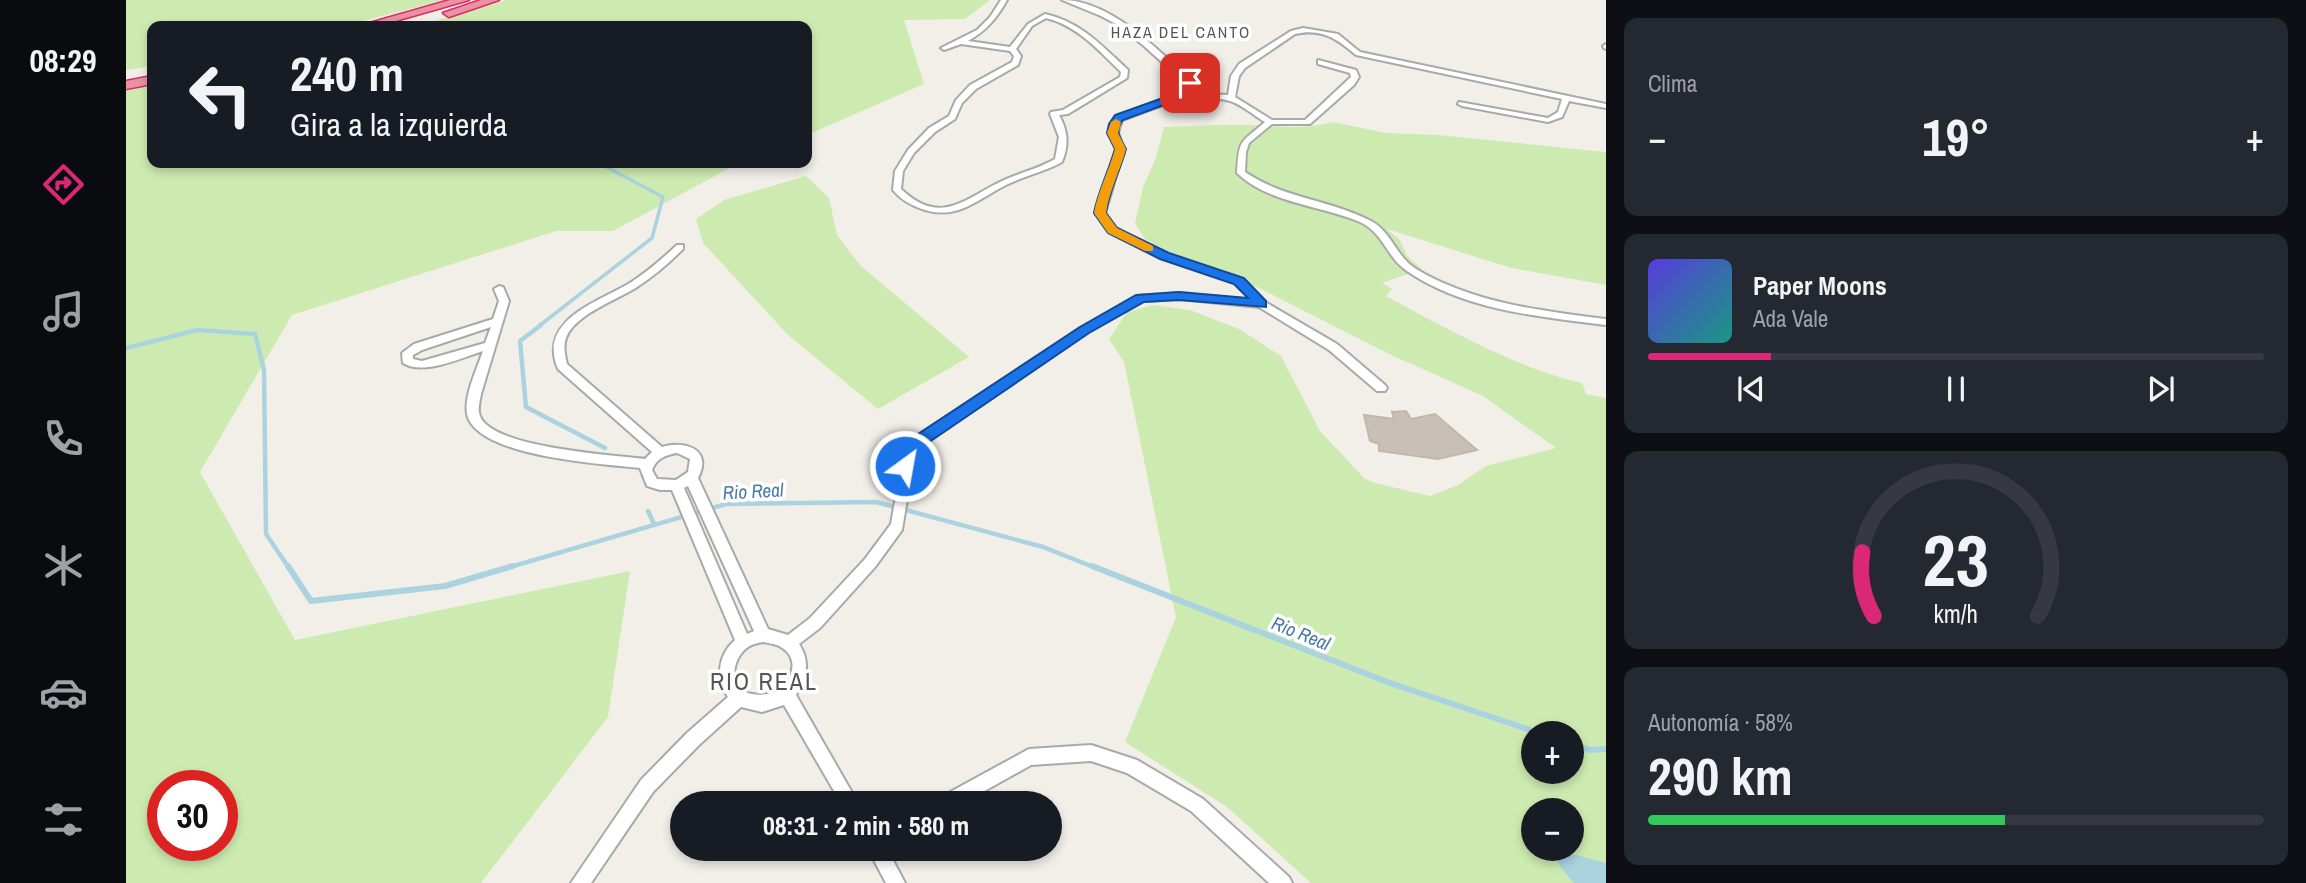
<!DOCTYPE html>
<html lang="es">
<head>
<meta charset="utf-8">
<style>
  :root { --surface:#171b24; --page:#242831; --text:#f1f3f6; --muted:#9ea1a6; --line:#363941; --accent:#db2777 }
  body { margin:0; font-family:"Archivo Narrow",sans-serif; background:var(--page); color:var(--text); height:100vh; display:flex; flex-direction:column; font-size:26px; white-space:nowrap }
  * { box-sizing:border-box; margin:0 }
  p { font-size:23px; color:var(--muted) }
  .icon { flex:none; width:38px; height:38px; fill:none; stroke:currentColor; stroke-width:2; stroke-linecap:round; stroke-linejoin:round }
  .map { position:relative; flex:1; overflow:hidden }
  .drawer { display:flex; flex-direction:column; gap:18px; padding:18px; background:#0d0f14; width:700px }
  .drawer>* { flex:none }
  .hud { position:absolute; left:21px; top:21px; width:665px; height:147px; border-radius:14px; box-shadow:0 4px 10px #0003; background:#171b24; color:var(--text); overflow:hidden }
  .controls { position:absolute; left:1395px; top:721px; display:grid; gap:14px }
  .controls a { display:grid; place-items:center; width:63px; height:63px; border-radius:50%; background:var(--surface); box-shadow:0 4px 10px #0003; font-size:35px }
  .speed { position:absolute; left:21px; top:770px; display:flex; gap:14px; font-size:35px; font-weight:700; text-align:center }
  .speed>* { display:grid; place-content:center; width:91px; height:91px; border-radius:50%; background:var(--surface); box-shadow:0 4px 10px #0003; line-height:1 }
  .speed .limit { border:10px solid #d22; background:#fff; color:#111 }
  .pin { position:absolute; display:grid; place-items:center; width:60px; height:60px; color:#fff; margin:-30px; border-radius:14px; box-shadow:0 4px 10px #0006 }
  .me { position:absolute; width:77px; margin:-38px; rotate:32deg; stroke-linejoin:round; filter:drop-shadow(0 0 5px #0008) }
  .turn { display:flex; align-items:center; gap:24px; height:147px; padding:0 28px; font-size:32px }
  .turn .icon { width:91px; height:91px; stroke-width:2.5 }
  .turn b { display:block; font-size:49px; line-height:60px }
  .big { font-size:52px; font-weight:700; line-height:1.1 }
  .drawer .card { flex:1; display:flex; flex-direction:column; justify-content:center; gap:10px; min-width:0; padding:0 24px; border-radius:14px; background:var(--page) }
  .drawer .dial { align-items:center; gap:0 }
  .dial svg { height:182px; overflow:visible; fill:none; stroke:var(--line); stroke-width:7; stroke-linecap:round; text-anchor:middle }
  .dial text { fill:var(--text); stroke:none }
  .song { display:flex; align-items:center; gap:21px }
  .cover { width:84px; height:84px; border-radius:10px; background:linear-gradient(135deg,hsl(250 70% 55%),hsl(170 70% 35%)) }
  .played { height:7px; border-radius:4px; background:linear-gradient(90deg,var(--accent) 20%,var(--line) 20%) }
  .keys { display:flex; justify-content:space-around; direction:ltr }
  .heat { display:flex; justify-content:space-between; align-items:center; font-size:38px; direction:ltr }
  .charge { height:10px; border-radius:5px; background:linear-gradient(90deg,#34c759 58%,var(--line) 0) }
  .trip { position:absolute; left:544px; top:791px; width:392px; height:70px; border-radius:35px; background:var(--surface); box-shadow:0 4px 10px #0003; font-weight:700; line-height:70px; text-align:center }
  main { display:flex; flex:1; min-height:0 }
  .tabs { display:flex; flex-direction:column; width:126px; justify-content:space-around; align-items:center; background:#090b0e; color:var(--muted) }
  .tabs .icon { width:49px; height:49px }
  .tabs .active { color:var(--accent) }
  .tabs b { font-size:32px; color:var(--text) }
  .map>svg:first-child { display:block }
  .grass { fill:#cdebb0; fill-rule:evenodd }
  .water { fill:#aad3df }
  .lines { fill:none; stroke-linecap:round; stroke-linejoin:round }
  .stream-far2 { stroke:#aad3df; stroke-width:3.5 }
  .stream-far1 { stroke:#aad3df; stroke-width:4.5 }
  .stream { stroke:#aad3df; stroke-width:6 }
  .building { fill:#c7bfb8; stroke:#c4b6ab; stroke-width:2 }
  .minor-casing { stroke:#a9a9a9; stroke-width:4 }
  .motorway-casing { stroke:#dc2a67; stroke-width:3 }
  .minor { fill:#fff; fill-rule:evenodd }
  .motorway { fill:#e892a2; fill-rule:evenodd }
  .route { fill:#1a73e8; stroke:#114b97; stroke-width:2 }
  .slow { fill:#f59e0b }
  .labels { text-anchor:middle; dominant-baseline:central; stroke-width:7; stroke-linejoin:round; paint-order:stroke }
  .far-neighbourhood-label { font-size:16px; letter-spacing:2px; fill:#555; stroke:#fff }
  .water-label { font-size:19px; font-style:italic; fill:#4a7aab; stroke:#fff }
  .near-quarter-label { font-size:24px; letter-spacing:2px; fill:#555; stroke:#fff }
</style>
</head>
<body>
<main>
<nav class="tabs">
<b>08:29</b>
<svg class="icon active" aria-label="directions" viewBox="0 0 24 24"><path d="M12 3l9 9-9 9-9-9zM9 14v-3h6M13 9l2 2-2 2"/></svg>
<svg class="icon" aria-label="music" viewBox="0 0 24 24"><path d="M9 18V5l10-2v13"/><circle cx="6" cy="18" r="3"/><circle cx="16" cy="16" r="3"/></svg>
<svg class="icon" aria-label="phone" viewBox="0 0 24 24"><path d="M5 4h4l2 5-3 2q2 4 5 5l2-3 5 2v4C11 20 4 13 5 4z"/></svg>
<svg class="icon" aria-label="climate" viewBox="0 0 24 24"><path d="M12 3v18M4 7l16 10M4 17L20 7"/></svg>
<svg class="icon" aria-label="car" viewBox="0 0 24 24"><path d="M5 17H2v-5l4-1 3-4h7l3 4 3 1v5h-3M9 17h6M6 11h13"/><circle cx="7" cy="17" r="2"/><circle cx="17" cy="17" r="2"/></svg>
<svg class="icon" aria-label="filters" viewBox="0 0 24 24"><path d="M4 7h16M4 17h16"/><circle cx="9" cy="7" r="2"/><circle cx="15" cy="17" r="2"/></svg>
</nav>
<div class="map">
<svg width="1480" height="883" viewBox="0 0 1480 883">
  <rect width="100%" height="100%" fill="#f2efe9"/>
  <!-- grass -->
  <path class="grass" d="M0,0H318L217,26H26V66L0,70Z
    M381,0H864L839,19L778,20L798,84L681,135V26H291Z
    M26,85V163H613L487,231H430L166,315L74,472L169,640L504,571L482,717L355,883H0V91ZM37,786H96V845H37Z
    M1207,122L1260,133L1313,135L1480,152V285L1385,268L1261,229L1274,240L1281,256L1296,269L1256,283L1266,289L1260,296C1317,327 1393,369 1456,383L1460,394L1480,398V883H1185L1101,807L999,742L1050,617L998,362L983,339L1001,312L1027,305L1064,310L1113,329L1155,356L1194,431L1238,478L1249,483L1304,496L1332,485L1360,466L1430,448L1357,396L1261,353L1131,287L1097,276L1031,246L1019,239L1009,223L1017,187L1030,158L1038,127C1067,126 1096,124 1126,125C1154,126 1180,130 1207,122ZM1407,733H1446V772H1407ZM1407,810H1446V849H1407Z
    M680,176L703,198L711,235L735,266L843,357L752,409L662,335L577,243L570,219L598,200Z"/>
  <!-- water -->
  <path class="water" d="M1431,850L1480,863V883H1448C1440,873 1428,864 1431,850Z"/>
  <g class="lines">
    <!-- stream-far2 -->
    <path class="stream-far2" d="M413,326L526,238L537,197L473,163"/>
    <!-- stream-far1 -->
    <path class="stream-far1" d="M415,325L394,341L400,407L479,448
      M0,348L71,330L129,334L138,370L140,534L163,568
      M522,511L528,524
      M381,568L600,504L750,502L917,547L970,568"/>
    <!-- stream -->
    <path class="stream" d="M162,566L185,601L319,586L387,566
      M966,566L1264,683L1413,733
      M1446,744L1464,750L1480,749"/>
  </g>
  <!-- building -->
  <path class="building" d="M1280,411L1285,419L1309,414L1351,450L1312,459L1253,451V444L1244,441L1238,415L1268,419L1266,412Z"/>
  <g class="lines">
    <defs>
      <path id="minor" d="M875,0H881C871,18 860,31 842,41L884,47L902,24L919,14C955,22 976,46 1002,70L1001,78L942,114L933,115C942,131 943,145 936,162C918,172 898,176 880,185C852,199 832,220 799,210C786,206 775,200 767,190L769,171L782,150L803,128L823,116L830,100L844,85L886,62L888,56L884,51L835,44L818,50L815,48L851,30L864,17ZM920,18C952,26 972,50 995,72L994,77L937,110L925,112L924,114L933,137L929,159C912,169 892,173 874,182C837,200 814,226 775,189L777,171L788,153L809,132L829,119L836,103L850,89L892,65L895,56L890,49L906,26Z
        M936,0C985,0 1033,51 1067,82C1074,96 1088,94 1102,95L1105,76L1113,64L1165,31L1177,28L1212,34L1234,52L1480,104V108L1443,101L1436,117L1422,122L1336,106L1332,104L1333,102L1422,118L1432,112L1436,99L1230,55C1211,39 1196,28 1169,34L1119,68L1113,76L1109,97L1146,120H1179L1225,77L1224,73L1192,64V60L1230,70L1233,77L1228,85L1184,124H1146L1123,143L1120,152L1119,172C1159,199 1202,199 1243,220C1265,230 1270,257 1290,269C1347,303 1415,311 1480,319V325C1413,317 1338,310 1281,271C1261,258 1257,232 1234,222C1194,205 1144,204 1111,173C1113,138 1114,144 1139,122C1127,115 1113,102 1100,100C1088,97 1070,101 1061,96L996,120L992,133L998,149L979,213L990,228L1041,254L1117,279L1139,302L1211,344L1259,385L1261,388L1259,391H1251L1203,350L1133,307L1053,299L1017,301L962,332L789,450L776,530L749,567L694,628L673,644C685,662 680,678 670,695L732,803H715L658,705L636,712L615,707L573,745L527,792L465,883H445L515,780L561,733L602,697C589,679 592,655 609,640L546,490H534L521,486L514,468C478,464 350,457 341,414C338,395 351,369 357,351C335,358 297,376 277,363L276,353L288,344L367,319L373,301L368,289L373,286L377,287L383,301L355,394C354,401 351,409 354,416C366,448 487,455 519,459L526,452L432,369C411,320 472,302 504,283C521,272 536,259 551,245H557V249C543,263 528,276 511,287C491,300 449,314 440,338C437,347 439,355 441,364L536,447C560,440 587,450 572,478L642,629L662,635L684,618L739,559L765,524L779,445L954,328L1011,296L1053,293L1125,300L1109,283L1035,258L984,232L969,213L990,149L984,129L990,116L1063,90L1061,85L1018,46L990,24L975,16ZM365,327L359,343L296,361L287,359V355L296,350ZM551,453L564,459L562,472L550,480L531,479L526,470C530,459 539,455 551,453ZM562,486L628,631L621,634L558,488ZM637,642C642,643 649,644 653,646C683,661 658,701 626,694C620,693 616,691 612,686C604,674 610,655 622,647C626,644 632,643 637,642Z
        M1480,44V49L1478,48L1477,46Z
        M965,745L1011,760L1077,799L1163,877L1166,883H1143L1065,811L1001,773L965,761L905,765L837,803H812L815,797L903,749Z
        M742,849H761L779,883H760Z"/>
      <path id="motorway" d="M324,0H343L252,26H233Z
        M355,0H373L323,17L317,13Z
        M26,76V84L0,89V81Z"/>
    </defs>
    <!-- minor casing -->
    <use href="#minor" class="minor-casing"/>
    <!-- motorway casing -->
    <use href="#motorway" class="motorway-casing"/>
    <!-- minor -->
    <use href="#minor" class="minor"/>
    <!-- motorway -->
    <use href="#motorway" class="motorway"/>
  </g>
  <!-- route -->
  <path class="route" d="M1060,81H1067L1070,93L997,120C988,130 994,138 1000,149C994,171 983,191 980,213L991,228L1043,253L1118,278L1140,301V307L1053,300L1018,302L963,333L790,451L785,471H773L771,466L777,444L954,327L1010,295L1053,292L1122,298L1108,284L1034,259L982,233L968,213C972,191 983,171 989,149L981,133L983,124L989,115L1062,89Z"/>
  <!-- slow -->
  <path class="slow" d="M990,119L995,122L992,133L1000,149C994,171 983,191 980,213L991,228L1027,246V251H1019L982,233L968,213C972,191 983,171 989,149L981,133L985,122Z"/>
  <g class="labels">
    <!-- far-neighbourhood labels -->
    <g class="far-neighbourhood-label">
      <text x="1055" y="32">HAZA DEL CANTO</text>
    </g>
    <!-- water labels -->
    <g class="water-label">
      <text transform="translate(627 491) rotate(-3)">Rio Real</text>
      <text transform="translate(1175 633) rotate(22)">Rio Real</text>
    </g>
    <!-- near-quarter labels -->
    <g class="near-quarter-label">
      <text x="638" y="681">RIO REAL</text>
    </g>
  </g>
</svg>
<div class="controls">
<a>+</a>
<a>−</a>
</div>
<div class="speed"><div class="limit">30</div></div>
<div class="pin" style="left:1064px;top:83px;background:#d93025"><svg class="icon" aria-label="arrive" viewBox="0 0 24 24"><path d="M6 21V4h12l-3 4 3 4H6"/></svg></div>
<svg class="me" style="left:779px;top:466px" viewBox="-20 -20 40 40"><circle r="17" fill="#1a73e8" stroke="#fff" stroke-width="3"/><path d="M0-11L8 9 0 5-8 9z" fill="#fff"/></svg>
<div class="trip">08:31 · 2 min · 580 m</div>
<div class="hud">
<div class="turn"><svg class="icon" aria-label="left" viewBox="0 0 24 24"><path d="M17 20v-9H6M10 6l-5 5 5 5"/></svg><div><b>240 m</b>Gira a la izquierda</div></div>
</div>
</div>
<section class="drawer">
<div class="card"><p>Clima</p>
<div class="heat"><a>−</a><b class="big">19°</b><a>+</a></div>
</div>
<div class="card">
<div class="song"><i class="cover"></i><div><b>Paper Moons</b><p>Ada Vale</p></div></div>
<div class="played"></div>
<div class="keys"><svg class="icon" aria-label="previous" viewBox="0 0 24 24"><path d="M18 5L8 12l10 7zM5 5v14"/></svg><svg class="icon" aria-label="pause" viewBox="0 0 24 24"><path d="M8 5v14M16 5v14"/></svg><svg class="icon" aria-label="next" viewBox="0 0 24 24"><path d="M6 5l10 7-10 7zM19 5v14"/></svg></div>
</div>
<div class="card dial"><svg viewBox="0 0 100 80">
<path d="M14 69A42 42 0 1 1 86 69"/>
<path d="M14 69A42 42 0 0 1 9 41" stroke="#db2777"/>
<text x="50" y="56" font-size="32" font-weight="700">23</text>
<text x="50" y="72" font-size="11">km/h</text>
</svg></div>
<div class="card"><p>Autonomía · 58%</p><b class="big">290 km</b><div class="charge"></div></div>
</section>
</main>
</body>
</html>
